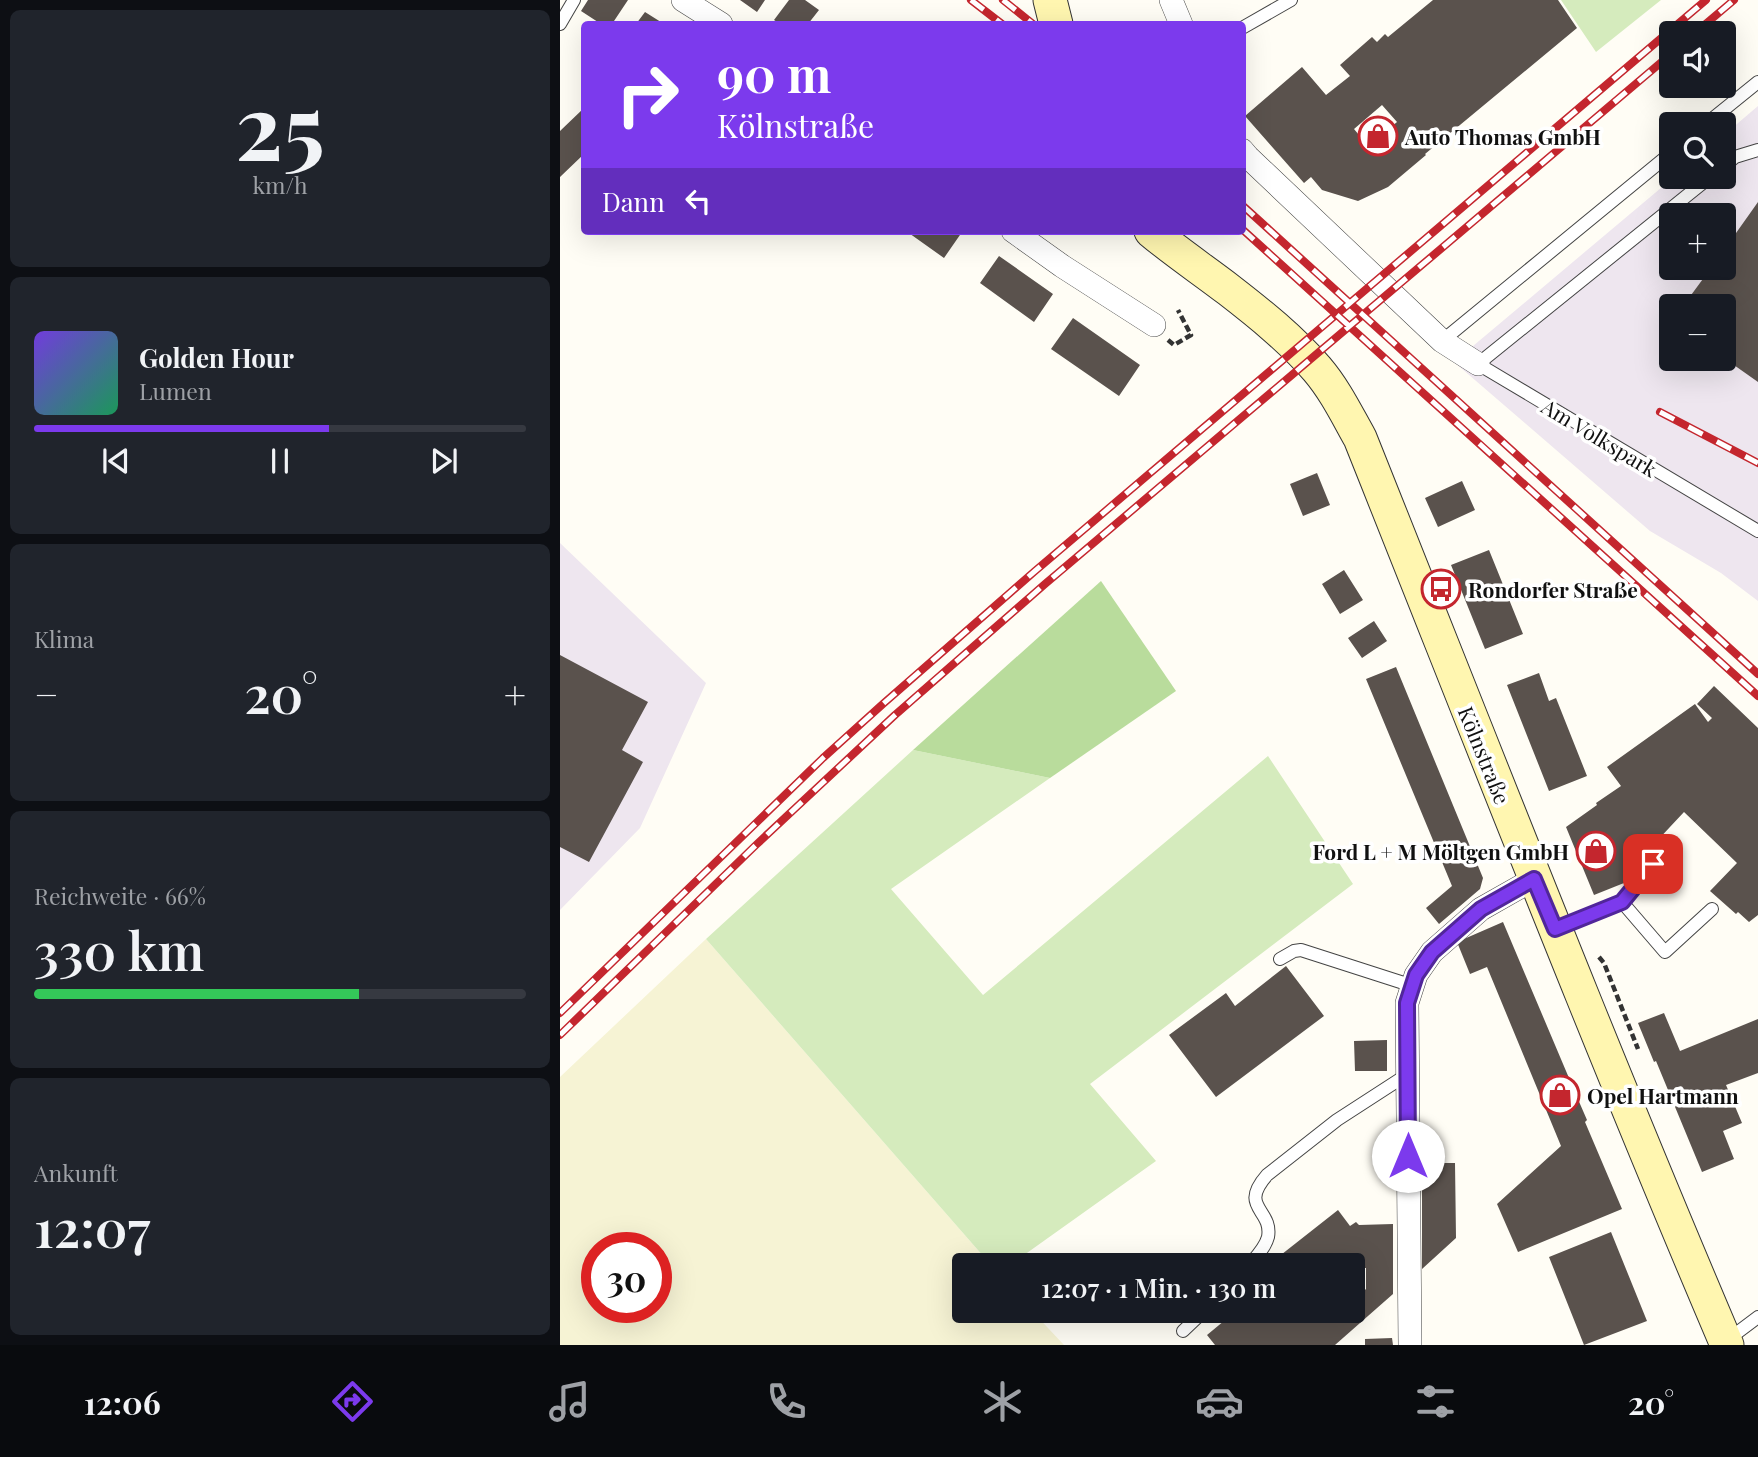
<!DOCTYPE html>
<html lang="de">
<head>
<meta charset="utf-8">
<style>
  :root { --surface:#171b24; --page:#20242c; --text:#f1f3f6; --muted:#9ea1a6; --line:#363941; --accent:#7c3aed }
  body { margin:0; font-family:"Playfair Display",serif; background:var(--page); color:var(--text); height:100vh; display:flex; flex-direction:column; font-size:26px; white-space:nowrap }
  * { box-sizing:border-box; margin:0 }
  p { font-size:23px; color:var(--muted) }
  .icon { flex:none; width:38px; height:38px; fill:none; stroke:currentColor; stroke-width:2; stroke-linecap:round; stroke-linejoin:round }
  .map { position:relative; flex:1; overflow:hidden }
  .drawer { display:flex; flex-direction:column; gap:10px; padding:10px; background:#0d0f14; width:560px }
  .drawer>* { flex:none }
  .top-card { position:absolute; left:21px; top:21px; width:665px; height:214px; border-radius:7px; box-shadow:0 7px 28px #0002; background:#7c3aed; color:#fff; overflow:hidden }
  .controls { position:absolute; left:1099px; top:21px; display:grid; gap:14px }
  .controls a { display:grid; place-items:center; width:77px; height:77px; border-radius:7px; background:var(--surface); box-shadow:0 7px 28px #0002; font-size:35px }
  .speed { position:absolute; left:21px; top:1232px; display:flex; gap:14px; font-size:35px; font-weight:700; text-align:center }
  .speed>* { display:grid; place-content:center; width:91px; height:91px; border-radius:50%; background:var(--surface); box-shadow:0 7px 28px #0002; line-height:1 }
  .speed .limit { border:10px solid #d22; background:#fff; color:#111 }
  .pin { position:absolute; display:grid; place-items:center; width:60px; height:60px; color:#fff; margin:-30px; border-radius:14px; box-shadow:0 4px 10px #0006 }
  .me { position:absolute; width:77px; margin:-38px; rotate:0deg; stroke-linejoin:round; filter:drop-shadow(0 0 5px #0008) }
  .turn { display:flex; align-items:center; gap:24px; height:147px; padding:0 21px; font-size:32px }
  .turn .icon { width:91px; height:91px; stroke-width:2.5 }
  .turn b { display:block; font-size:49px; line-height:60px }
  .then { display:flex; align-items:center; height:66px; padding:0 21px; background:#0003; gap:14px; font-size:26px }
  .big { font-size:52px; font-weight:600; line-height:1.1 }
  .drawer .widget { flex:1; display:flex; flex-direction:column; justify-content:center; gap:10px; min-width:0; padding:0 24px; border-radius:10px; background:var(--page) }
  .drawer .dial { align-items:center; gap:0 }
  .dial b { font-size:91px; line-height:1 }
  .song { display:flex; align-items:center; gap:21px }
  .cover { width:84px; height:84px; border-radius:10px; background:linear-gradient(135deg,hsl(260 70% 55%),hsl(150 70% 35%)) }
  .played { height:7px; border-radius:4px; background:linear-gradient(90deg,var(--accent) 60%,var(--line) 60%) }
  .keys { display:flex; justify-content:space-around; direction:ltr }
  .heat { display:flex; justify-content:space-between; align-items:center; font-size:38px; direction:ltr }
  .charge { height:10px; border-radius:5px; background:linear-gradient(90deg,#34c759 66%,var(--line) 0) }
  .trip { position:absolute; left:392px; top:1253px; width:413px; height:70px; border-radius:7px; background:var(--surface); box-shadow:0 7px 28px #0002; font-weight:600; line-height:70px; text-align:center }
  .tab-bar { display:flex; height:112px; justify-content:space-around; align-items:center; background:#090b0e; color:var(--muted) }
  .tab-bar .icon { width:49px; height:49px }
  .tab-bar .active { color:var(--accent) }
  .tab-bar b { font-size:32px; color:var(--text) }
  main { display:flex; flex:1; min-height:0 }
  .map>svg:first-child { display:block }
  .industrial { fill:#eee6ef; fill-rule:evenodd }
  .farmland { fill:#f6f3d4; fill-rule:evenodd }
  .green { fill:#d5ebbd }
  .forest { fill:#b9dc9c }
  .building { fill:#5a524d; fill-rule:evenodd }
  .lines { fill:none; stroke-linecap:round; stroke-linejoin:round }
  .service-casing { stroke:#444; stroke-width:14 }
  .minor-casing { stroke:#444; stroke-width:24 }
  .secondary-casing { stroke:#333; stroke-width:35 }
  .path { stroke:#333; stroke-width:4.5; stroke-dasharray:7 3.5; stroke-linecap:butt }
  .service { stroke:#fff; stroke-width:12 }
  .minor { stroke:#fff; stroke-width:23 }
  .secondary { stroke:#fff6b0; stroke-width:33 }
  .rail-casing { stroke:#c4262e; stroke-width:8 }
  .rail { stroke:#fff; stroke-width:5; stroke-dasharray:16; stroke-linecap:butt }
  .route-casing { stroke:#51269a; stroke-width:18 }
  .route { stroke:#7c3aed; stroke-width:12 }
  .labels { text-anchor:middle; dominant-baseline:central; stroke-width:7; stroke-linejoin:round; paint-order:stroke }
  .poi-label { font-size:21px; font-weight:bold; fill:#111; stroke:#fff; text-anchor:start }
  .street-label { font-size:21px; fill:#111; stroke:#fff }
</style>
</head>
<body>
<main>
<section class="drawer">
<div class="widget dial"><b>25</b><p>km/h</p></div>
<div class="widget">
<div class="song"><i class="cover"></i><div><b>Golden Hour</b><p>Lumen</p></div></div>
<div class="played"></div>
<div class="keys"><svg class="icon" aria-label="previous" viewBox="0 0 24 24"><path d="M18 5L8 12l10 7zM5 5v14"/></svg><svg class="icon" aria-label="pause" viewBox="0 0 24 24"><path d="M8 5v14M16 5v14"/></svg><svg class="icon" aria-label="next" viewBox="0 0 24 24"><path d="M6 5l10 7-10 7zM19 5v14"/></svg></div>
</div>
<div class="widget"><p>Klima</p>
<div class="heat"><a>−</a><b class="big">20°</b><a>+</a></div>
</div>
<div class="widget"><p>Reichweite · 66%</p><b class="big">330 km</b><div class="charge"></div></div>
<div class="widget"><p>Ankunft</p><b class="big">12:07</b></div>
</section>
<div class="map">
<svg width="1198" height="1345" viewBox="0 0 1198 1345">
  <rect width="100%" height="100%" fill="#fffdf5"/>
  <!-- industrial -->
  <path class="industrial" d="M1198,106V601L1161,573L1090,531L894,362L1114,177H1164V135ZM1111,215H1164V268H1111ZM1111,306H1164V359H1111Z
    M0,543L146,683L80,828L0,910Z"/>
  <!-- farmland -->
  <path class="farmland" d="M146,939L431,1265H404V1311H472L504,1345H0V1077ZM37,1248H96V1307H37Z"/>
  <!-- green -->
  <path class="green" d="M1001,0H1101L1036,52Z
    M353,750L490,778L331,889L423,995L708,756L793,884L530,1084L596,1161L450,1265H431L146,939Z"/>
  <!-- forest -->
  <path class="forest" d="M541,581L616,691L490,778L353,750Z"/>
  <!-- building -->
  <path class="building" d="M28,0H68L52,24H41L21,11Z
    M180,0H205L197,12Z
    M229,0H245L259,10L248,24H220L214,20Z
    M873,0H998L1017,28L865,154L866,155L828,187L798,201L762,190L751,177L744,183L685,116L742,67L766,95L790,76L780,65L812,37L817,42L825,34L828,37ZM822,105L837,122L808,146L794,129Z
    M85,12L104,24H76Z
    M24,108V154L0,177V131Z
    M1198,202V382L1164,358V306H1123L1151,268H1164V250Z
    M346,231H399L402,232L384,258Z
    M439,256L493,294L474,322L420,283Z
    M513,318L580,365L559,396L491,349Z
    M757,473L770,505L743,516L730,484Z
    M902,481L915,510L878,527L865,498Z
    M929,550L963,634L925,649L891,565Z
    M784,570L803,600L780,614L762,584Z
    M814,621L827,641L802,658L788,638Z
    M0,655L88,702L62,750L83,762L29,862L0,847Z
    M836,667L923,878L920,889L879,924L866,908L892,886L806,679Z
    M979,673L989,701L996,698L1027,776L989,791L947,685Z
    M1154,686L1198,728V915L1189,922L1178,912L1176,914L1150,891L1177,863L1124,812L1066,874L1069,881L1034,895L1006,827L1037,805L1036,803L1061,786L1047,767L1135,704L1148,722L1152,718L1137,704Z
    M943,922L1017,1097L1027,1120L1025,1122L1062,1209L958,1252L937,1204L1001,1146L927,967L910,974L897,942Z
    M726,966L764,1016L656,1097L609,1035L666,993L675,1006Z
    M1104,1013L1120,1051L1198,1019V1073L1166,1085L1182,1123L1163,1131L1174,1159L1142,1172L1096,1061L1094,1062L1078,1023Z
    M827,1040V1071H795L794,1041Z
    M862,1163H895L896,1238L862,1269Z
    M778,1210L790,1226L796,1222L799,1225L833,1224V1294L775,1345H655L647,1335L676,1311H732L737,1317L744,1311H793V1301L806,1289V1268H802V1262H799L798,1257L788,1265H708Z
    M1051,1232L1087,1321L1024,1345L989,1257Z
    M832,1338L833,1345H805V1339Z"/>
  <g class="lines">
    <defs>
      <path id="service" d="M0,24L14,0
        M682,28L731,0
        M1146,124L1198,82
        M1164,166L1175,157L1198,150
        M1150,177L918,364L1198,531
        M882,341L1111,153
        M1062,902L1105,952L1152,909
        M997,928L1062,902L1109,846
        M720,959L734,951L741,950L853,986
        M689,1265C696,1257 705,1248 708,1237C713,1209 678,1208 707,1175L777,1120L848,1074
        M623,1331L644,1311
        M1166,1341L1198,1317"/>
      <path id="minor" d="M123,0L161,24
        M611,0L621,24
        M682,150L688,157L882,341L918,364
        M453,231L502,266L594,325
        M850,1345L847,1003L856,975L872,952L921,909L974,879"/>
      <path id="secondary" d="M490,0L496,24
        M591,231C616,252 643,270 669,290C700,314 731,339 757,369C775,390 787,415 800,438C921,741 1039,1045 1167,1345"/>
    </defs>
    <!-- service casing -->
    <use href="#service" class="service-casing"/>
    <!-- minor casing -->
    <use href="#minor" class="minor-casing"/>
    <!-- secondary casing -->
    <use href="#secondary" class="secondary-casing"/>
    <!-- path -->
    <path class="path" d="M608,340L614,345L631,335L618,310
      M1039,957L1044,963L1078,1049"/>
    <!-- service -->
    <use href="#service" class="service"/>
    <!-- minor -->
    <use href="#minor" class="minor"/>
    <!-- secondary -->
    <use href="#secondary" class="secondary"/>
    <defs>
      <path id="rail" d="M411,0L442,24
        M443,0L473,24
        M1135,33L1174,0
        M682,205L1198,674
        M682,229L1198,696
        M1100,412L1198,463
        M0,1013L263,758L324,703L475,571L1146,0
        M0,1035L197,844L335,715L485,584L1111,54"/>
    </defs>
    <!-- rail casing -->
    <use href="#rail" class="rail-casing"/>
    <!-- rail -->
    <use href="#rail" class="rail"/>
  </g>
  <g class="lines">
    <defs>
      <path id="route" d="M848,1156L847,1003L856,975L872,952L921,909L974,879L995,929L1062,902L1093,864"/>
    </defs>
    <!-- route casing -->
    <use href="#route" class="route-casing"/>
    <!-- route -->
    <use href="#route" class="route"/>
  </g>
  <!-- icons -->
  <defs>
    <symbol id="shop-ring" viewBox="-11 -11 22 22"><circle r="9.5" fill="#fff" stroke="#c4262e" stroke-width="1.5"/><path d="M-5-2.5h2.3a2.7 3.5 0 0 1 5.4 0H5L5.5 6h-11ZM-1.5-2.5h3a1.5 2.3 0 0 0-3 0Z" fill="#c4262e"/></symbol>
    <symbol id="bus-ring" viewBox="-11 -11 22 22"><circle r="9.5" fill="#fff" stroke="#c4262e" stroke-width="1.5"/><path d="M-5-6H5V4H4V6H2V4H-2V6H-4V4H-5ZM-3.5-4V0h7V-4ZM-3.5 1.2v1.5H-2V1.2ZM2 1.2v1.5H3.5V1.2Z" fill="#c4262e"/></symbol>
  </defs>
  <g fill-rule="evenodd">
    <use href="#shop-ring" x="796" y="114" width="44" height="44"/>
    <use href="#bus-ring" x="859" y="567" width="44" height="44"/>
    <use href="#shop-ring" x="1014" y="829" width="44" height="44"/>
    <use href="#shop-ring" x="978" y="1073" width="44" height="44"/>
  </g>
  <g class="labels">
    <!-- poi labels -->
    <g class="poi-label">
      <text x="845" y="136">Auto Thomas GmbH</text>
      <text x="908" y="589">Rondorfer Straße</text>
      <text x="1009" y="851" text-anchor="end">Ford L + M Möltgen GmbH</text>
      <text x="1027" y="1095">Opel Hartmann</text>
    </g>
    <!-- street labels -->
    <g class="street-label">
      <text transform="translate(1040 437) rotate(31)">Am Volkspark</text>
      <text transform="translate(925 755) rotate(68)">Kölnstraße</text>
    </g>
  </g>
</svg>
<div class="controls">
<a><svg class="icon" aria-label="sound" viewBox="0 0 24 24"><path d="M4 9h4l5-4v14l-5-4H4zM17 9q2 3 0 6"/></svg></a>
<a><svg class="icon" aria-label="search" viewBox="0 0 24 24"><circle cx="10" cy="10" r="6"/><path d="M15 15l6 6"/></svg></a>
<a>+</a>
<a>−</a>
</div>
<div class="speed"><div class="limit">30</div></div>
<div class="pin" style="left:1093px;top:864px;background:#d93025"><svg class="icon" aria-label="arrive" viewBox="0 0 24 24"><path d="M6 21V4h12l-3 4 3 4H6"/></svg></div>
<svg class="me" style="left:848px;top:1156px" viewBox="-20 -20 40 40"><circle r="19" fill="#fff"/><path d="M0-13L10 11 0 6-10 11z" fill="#7c3aed"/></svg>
<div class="trip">12:07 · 1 Min. · 130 m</div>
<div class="top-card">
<div class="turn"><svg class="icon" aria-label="right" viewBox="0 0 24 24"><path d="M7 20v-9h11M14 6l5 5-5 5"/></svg><div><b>90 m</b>Kölnstraße</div></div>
<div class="then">Dann<svg class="icon" aria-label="left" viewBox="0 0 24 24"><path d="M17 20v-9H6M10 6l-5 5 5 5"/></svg></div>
</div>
</div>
</main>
<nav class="tab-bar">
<b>12:06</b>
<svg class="icon active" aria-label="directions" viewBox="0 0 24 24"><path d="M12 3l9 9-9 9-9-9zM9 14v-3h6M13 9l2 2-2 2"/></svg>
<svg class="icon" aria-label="music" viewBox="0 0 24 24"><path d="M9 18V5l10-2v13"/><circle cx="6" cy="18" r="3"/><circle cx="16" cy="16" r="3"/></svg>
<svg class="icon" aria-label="phone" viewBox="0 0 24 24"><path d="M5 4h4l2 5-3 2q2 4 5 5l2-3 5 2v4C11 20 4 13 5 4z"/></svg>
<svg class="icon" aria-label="climate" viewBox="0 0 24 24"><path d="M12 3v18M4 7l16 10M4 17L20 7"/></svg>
<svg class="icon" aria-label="car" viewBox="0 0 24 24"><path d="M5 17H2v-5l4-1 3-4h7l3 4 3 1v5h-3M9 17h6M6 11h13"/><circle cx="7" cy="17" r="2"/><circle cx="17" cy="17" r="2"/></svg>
<svg class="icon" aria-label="filters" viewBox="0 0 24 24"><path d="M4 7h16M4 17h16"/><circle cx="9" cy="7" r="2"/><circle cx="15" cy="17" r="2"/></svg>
<b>20°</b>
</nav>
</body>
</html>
